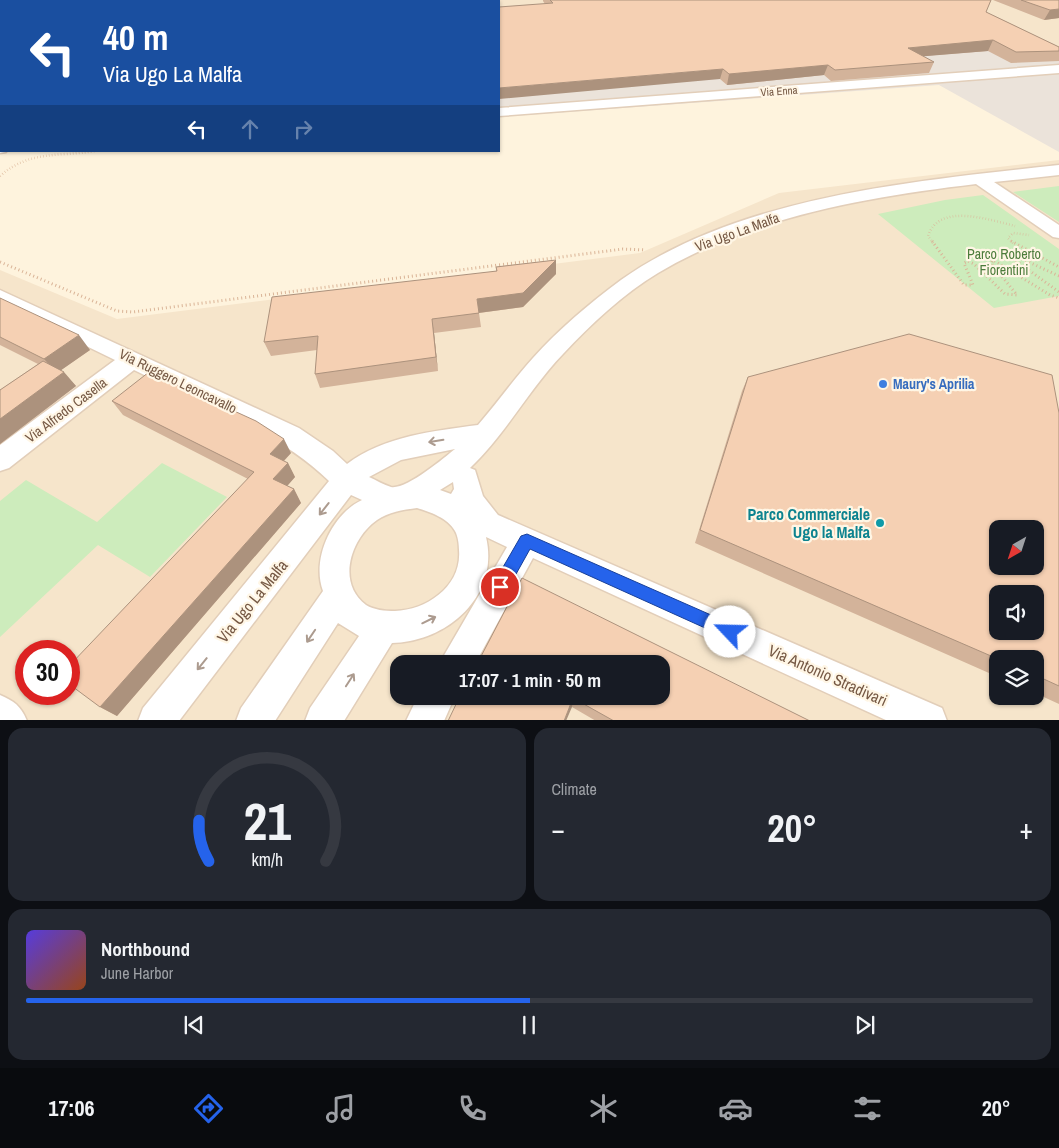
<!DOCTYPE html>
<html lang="en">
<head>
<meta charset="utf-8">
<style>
  :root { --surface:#171b24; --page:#242831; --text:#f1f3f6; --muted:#9ea1a6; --line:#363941; --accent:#2563eb }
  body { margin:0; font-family:"Archivo Narrow",sans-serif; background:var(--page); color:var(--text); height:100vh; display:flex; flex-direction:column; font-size:19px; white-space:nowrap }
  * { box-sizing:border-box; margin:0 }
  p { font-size:16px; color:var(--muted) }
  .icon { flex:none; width:28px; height:28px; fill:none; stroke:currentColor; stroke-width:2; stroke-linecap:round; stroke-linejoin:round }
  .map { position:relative; height:720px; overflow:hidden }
  .drawer { display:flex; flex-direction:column; gap:8px; padding:8px; background:#0d0f14; flex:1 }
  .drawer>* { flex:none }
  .hud { position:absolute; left:0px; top:0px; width:500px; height:152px; box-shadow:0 1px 4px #0004; background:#1a4fa0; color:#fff; overflow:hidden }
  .needle { width:32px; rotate:219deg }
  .tools { position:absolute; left:989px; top:520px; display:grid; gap:10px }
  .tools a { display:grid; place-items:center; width:55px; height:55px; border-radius:10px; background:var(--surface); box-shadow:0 1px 4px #0004; font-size:25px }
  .speed { position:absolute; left:15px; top:640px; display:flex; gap:10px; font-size:25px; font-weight:700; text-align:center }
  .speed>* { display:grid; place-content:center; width:65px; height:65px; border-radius:50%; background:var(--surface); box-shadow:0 1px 4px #0004; line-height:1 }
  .speed .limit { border:8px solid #d22; background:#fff; color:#111 }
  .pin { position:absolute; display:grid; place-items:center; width:42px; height:42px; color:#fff; margin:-21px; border:2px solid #fff; border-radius:50%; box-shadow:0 1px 5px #0007 }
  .me { position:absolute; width:55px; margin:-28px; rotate:294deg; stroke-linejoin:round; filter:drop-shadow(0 0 4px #0008) }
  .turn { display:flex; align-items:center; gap:18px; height:105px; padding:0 20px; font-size:22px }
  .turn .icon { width:65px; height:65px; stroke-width:2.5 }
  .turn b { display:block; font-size:35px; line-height:42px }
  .lanes { display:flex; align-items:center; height:48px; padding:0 20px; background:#0003; justify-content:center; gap:25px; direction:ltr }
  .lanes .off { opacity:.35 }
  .big { font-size:38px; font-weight:700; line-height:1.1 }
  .drawer .widget { flex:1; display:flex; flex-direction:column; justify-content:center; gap:8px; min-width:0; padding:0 18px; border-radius:15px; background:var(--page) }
  .drawer .dial { align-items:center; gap:0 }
  .dial svg { height:130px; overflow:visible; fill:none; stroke:var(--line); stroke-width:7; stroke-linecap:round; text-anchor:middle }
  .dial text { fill:var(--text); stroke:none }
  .song { display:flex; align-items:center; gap:15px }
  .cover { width:60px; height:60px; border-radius:8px; background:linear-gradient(135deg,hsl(250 70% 55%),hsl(20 70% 35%)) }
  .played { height:5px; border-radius:2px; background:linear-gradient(90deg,var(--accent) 50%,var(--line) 50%) }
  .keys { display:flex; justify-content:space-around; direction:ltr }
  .heat { display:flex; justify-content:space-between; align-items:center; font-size:28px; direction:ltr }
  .drawer .tiles { flex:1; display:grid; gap:8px; grid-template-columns:1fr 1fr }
  .widget:last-child { grid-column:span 2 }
  .trip { position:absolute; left:390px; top:655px; width:280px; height:50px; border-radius:15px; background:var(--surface); box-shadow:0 1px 4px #0004; font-weight:700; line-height:50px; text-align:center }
  .tabs { display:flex; height:80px; justify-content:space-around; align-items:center; background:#090b0e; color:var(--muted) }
  .tabs .icon { width:35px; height:35px }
  .tabs .on { color:var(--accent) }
  .tabs b { font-size:22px; color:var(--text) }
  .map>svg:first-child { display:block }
  .residential { fill:#f6e5cb; fill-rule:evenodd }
  .industrial { fill:#ebe3da }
  .green { fill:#cdecbc }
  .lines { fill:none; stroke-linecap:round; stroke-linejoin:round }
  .street-casing { stroke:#e2ceb9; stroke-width:3 }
  .path-far1 { stroke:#dab497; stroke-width:2.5; stroke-dasharray:0.5 2.5; stroke-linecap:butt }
  .path { stroke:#dab497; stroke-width:3; stroke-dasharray:1 3; stroke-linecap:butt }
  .street { fill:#fff; fill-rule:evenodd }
  .wall { fill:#d3b39a }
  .shaded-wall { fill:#ac927d }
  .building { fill:#f5d0b3; stroke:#ac927d; fill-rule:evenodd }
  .oneway { stroke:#ac9b8f }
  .route { fill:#2563eb; stroke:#184099 }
  .shop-dot { fill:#3f7fe0; stroke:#fff6e5; stroke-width:2 }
  .culture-dot { fill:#0f9aa8; stroke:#fff6e5; stroke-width:2 }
  .labels { text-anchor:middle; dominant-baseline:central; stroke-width:4.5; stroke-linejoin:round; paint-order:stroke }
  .far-street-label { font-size:11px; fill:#755844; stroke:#fff6e5 }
  .street-label { font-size:14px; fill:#755844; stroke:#fff6e5 }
  .park-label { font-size:14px; fill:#4c7c3b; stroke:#fff6e5 }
  .shop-label { font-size:14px; font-weight:bold; fill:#366cbe; stroke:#fff6e5; text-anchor:start }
  .near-culture-label { font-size:16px; font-weight:bold; fill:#0d838f; stroke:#fff6e5; text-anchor:end }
  .near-street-label { font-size:16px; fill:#755844; stroke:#fff6e5 }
</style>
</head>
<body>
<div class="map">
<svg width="1059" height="721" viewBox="0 0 1059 721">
  <rect width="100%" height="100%" fill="#fef3dd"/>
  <!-- residential -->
  <path class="residential" d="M18,0H681L499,12V1H14Z
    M931,0H1059V53Z
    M1059,160V720H0V270L117,319L640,253L779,193ZM998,529H1035V566H998ZM998,594H1035V631H998ZM26,651H69V694H26ZM998,659H1035V696H998ZM399,664H661V696H399Z"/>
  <!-- industrial -->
  <path class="industrial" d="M681,0L1059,53V152L939,85L499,117V12Z"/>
  <!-- green -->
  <path class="green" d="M1059,186V222L1013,192Z
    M983,195L1059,249V296L994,308L878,214L945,200Z
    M162,463L227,497L150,577L98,545L0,637V501L26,480L97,522Z"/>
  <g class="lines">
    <defs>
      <path id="street" d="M0,13H1V20H0Z
        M1059,65V73L499,116V108Z
        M0,84H1V92H0Z
        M0,145L1,151L6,152L0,153Z
        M1059,165V175L994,182L1059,225V238L1053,237L976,184C867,197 754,216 658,273C623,294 591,324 563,354C529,389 506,434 470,468L475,470L483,496L498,515L942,708L947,721H888L533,558L475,664H439L507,547L486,537C500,596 447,642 392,643L344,721H305L310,708L359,636L338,623L275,721H236L241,708L323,591C311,559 332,514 362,500L351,495L179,721H138L143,708L329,481C279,432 197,401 134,370L9,468L0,471V445L115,360L0,304V290L299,428L333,451L347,464C384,436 434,431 478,425C497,403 514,379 533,358C559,329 590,303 621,280C741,195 917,181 1059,165ZM455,449C444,458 406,490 391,487C384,485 376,480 369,477L401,460ZM453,482L454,489L451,494L440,490ZM417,508C430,512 448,518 455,531C458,536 459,545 459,550C462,586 427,610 395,611C385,611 374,610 366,605C336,583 351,538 377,520C389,512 402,510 417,508Z
        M0,695C14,701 21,706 27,721H0Z
        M418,696H455L444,721H406Z"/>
    </defs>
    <!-- street casing -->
    <use href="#street" class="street-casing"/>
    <!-- path-far1 -->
    <path class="path-far1" d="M0,176C30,150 58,157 95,151
      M933,243L928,236C939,202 990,220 1015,226
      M1013,243L1008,238L1013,233L1029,235"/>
    <!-- path -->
    <path class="path" d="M932,241L964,285H973L964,263L968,261L974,264L1005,294L1017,295L991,263L993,260L1050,295L1059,298
      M1011,241L1059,267
      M0,262L117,311L133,312L623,249L646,250
      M1059,276L1018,257L1012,258L1059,292"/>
    <!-- street -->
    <use href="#street" class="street"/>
  </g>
  <!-- wall -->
  <path class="wall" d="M543,0H991L986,12L1059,47V61L1011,63L988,51L923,56L934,62L929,73L831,81L824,75L727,85L720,79L545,4L543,1Z
    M993,0H1059V18L1044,20Z
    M556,260V274L523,307L479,313L481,327L434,333L438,371L320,388L315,374L317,350L271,356L264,342L496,271V267Z
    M0,298L90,350L61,370L76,386L0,444V390L38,364L0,345Z
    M748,377L1059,413V704L1035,693V659H998V677L695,543L742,391Z
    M112,401L291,453L284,461L288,463L295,477L287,486L294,489L301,503L117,716L100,707L248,479L123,415Z
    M460,696H661L810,721H596L572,707Z"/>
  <!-- shaded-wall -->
  <path class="shaded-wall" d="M1059,9V18L1044,20L1050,10Z
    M993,40L988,51L903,58L908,48Z
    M828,65L824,75L727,85L729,74Z
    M723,69L720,79L499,99V88Z
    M556,260V274L523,307L478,313L477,299Z
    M432,319L434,333L438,371L436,357Z
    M79,335L90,350L57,373L44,359Z
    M64,372L76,386L0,444V419Z
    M284,439L291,453L277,468L270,454Z
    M288,463L295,477L281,493L273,479Z
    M294,489L301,503L117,716L100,707Z
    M573,698L572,707L566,721H564Z"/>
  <!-- building -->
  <path class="building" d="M83,0H246L250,1H87Z
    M550,0H991L986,12L1059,47V51L1016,52L993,40L908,48L934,62L835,70L828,65L729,74L723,69L499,88V7L553,3Z
    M1021,0H1059V9L1050,10Z
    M1,39V73H0V40Z
    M556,260L523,293L477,299L479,313L432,319L436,357L315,374L318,336L264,342L272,297L497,271L496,267Z
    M0,298L79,335L44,359L0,337Z
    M909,334L1052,375L1059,413V686L1035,675V659H998L700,530L748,377ZM998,529H1035V566H998ZM998,594H1035V631H998Z
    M43,361L64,372L0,419V390Z
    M149,372L256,421L284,439L270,454L288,463L273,479L294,489L100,707L69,684V666L254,472L112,401Z
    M522,578L810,721H614L573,698L564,721H448L460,696H661V664H477Z"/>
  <!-- one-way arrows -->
  <defs><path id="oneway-shaft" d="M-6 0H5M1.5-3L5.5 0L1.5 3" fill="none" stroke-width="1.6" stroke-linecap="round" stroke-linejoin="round" transform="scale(1.25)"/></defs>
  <g class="oneway">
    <use href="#oneway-shaft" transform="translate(436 441) rotate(171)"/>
    <use href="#oneway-shaft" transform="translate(324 509) rotate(128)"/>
    <use href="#oneway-shaft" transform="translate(429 620) rotate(-26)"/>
    <use href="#oneway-shaft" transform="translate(311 636) rotate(124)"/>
    <use href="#oneway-shaft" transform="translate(202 664) rotate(129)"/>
    <use href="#oneway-shaft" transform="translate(350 680) rotate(-57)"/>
  </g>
  <!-- route -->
  <path class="route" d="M527,534L736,626L739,632L736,637L730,640L725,637L530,549L506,592L500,595L495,592L492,587L495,581L521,536Z"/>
  <!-- markers -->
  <circle class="shop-dot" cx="883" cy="384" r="5"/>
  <circle class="culture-dot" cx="880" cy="523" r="5"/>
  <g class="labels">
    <!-- far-street labels -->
    <g class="far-street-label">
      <text transform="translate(779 91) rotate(-4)">Via Enna</text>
    </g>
    <!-- street labels -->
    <g class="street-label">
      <text transform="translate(737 232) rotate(-20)">Via Ugo La Malfa</text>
      <text transform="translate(178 381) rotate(26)">Via Ruggero Leoncavallo</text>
      <text transform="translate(66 410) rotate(-37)">Via Alfredo Casella</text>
    </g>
    <!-- park labels -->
    <g class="park-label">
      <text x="1004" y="254">Parco Roberto<tspan x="1004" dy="16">Fiorentini</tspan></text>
    </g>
    <!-- shop labels -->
    <g class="shop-label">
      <text x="893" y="384">Maury's Aprilia</text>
    </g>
    <!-- near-culture labels -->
    <g class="near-culture-label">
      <text x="870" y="514">Parco Commerciale<tspan x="870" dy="18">Ugo la Malfa</tspan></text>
    </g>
    <!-- near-street labels -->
    <g class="near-street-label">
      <text transform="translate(252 601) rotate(-51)">Via Ugo La Malfa</text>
      <text transform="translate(828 675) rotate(24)">Via Antonio Stradivari</text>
    </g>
  </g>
</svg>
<div class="tools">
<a><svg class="needle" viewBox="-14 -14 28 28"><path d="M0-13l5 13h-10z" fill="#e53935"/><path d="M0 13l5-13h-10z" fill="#9ea1a6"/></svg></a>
<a><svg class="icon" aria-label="sound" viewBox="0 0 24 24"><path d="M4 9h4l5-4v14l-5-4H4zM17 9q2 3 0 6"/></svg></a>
<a><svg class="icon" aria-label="layers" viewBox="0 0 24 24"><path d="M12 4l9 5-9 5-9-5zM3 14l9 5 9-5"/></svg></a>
</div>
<div class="speed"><div class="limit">30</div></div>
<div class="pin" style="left:500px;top:587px;background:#d93025"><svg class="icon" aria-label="arrive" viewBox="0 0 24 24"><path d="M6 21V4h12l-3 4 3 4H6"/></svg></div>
<svg class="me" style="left:730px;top:632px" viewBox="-20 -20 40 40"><circle r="19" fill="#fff"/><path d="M0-13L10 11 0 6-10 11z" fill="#2563eb"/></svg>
<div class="trip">17:07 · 1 min · 50 m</div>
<div class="hud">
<div class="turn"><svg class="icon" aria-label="left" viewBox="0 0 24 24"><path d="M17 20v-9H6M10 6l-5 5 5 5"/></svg><div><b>40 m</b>Via Ugo La Malfa</div></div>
<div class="lanes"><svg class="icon" aria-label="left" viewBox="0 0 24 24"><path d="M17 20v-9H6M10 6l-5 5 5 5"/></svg><svg class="icon off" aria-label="ahead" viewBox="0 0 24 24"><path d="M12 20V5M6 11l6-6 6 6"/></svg><svg class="icon off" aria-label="right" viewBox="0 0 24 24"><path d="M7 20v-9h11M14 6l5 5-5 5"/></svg></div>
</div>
</div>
<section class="drawer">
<div class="tiles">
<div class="widget dial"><svg viewBox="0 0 100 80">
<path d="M14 69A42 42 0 1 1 86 69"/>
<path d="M14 69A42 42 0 0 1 8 44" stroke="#2563eb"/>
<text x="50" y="56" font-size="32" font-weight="700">21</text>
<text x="50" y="72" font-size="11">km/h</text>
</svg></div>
<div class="widget"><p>Climate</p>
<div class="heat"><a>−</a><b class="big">20°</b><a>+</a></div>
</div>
<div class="widget">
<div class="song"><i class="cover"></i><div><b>Northbound</b><p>June Harbor</p></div></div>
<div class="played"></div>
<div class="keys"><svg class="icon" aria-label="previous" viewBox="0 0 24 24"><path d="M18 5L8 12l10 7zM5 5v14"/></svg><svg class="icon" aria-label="pause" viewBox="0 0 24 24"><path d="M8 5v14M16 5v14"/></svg><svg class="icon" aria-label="next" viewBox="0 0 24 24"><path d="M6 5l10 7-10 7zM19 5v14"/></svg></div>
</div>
</div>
</section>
<nav class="tabs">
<b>17:06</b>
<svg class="icon on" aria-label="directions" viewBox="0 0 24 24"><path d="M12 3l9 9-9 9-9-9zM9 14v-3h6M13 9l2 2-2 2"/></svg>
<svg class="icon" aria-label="music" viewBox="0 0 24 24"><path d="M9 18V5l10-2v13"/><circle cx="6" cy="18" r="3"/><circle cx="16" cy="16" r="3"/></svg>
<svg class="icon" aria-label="phone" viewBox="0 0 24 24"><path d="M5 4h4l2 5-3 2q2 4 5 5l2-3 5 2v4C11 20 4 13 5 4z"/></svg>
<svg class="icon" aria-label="climate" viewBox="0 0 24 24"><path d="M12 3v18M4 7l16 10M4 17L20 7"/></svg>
<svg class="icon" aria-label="car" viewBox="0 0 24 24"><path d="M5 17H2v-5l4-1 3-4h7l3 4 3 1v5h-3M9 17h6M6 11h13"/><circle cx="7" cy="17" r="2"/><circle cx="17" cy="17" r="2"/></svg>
<svg class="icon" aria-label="filters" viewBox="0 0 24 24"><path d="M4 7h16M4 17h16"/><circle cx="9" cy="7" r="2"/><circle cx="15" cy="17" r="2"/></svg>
<b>20°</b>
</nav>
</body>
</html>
